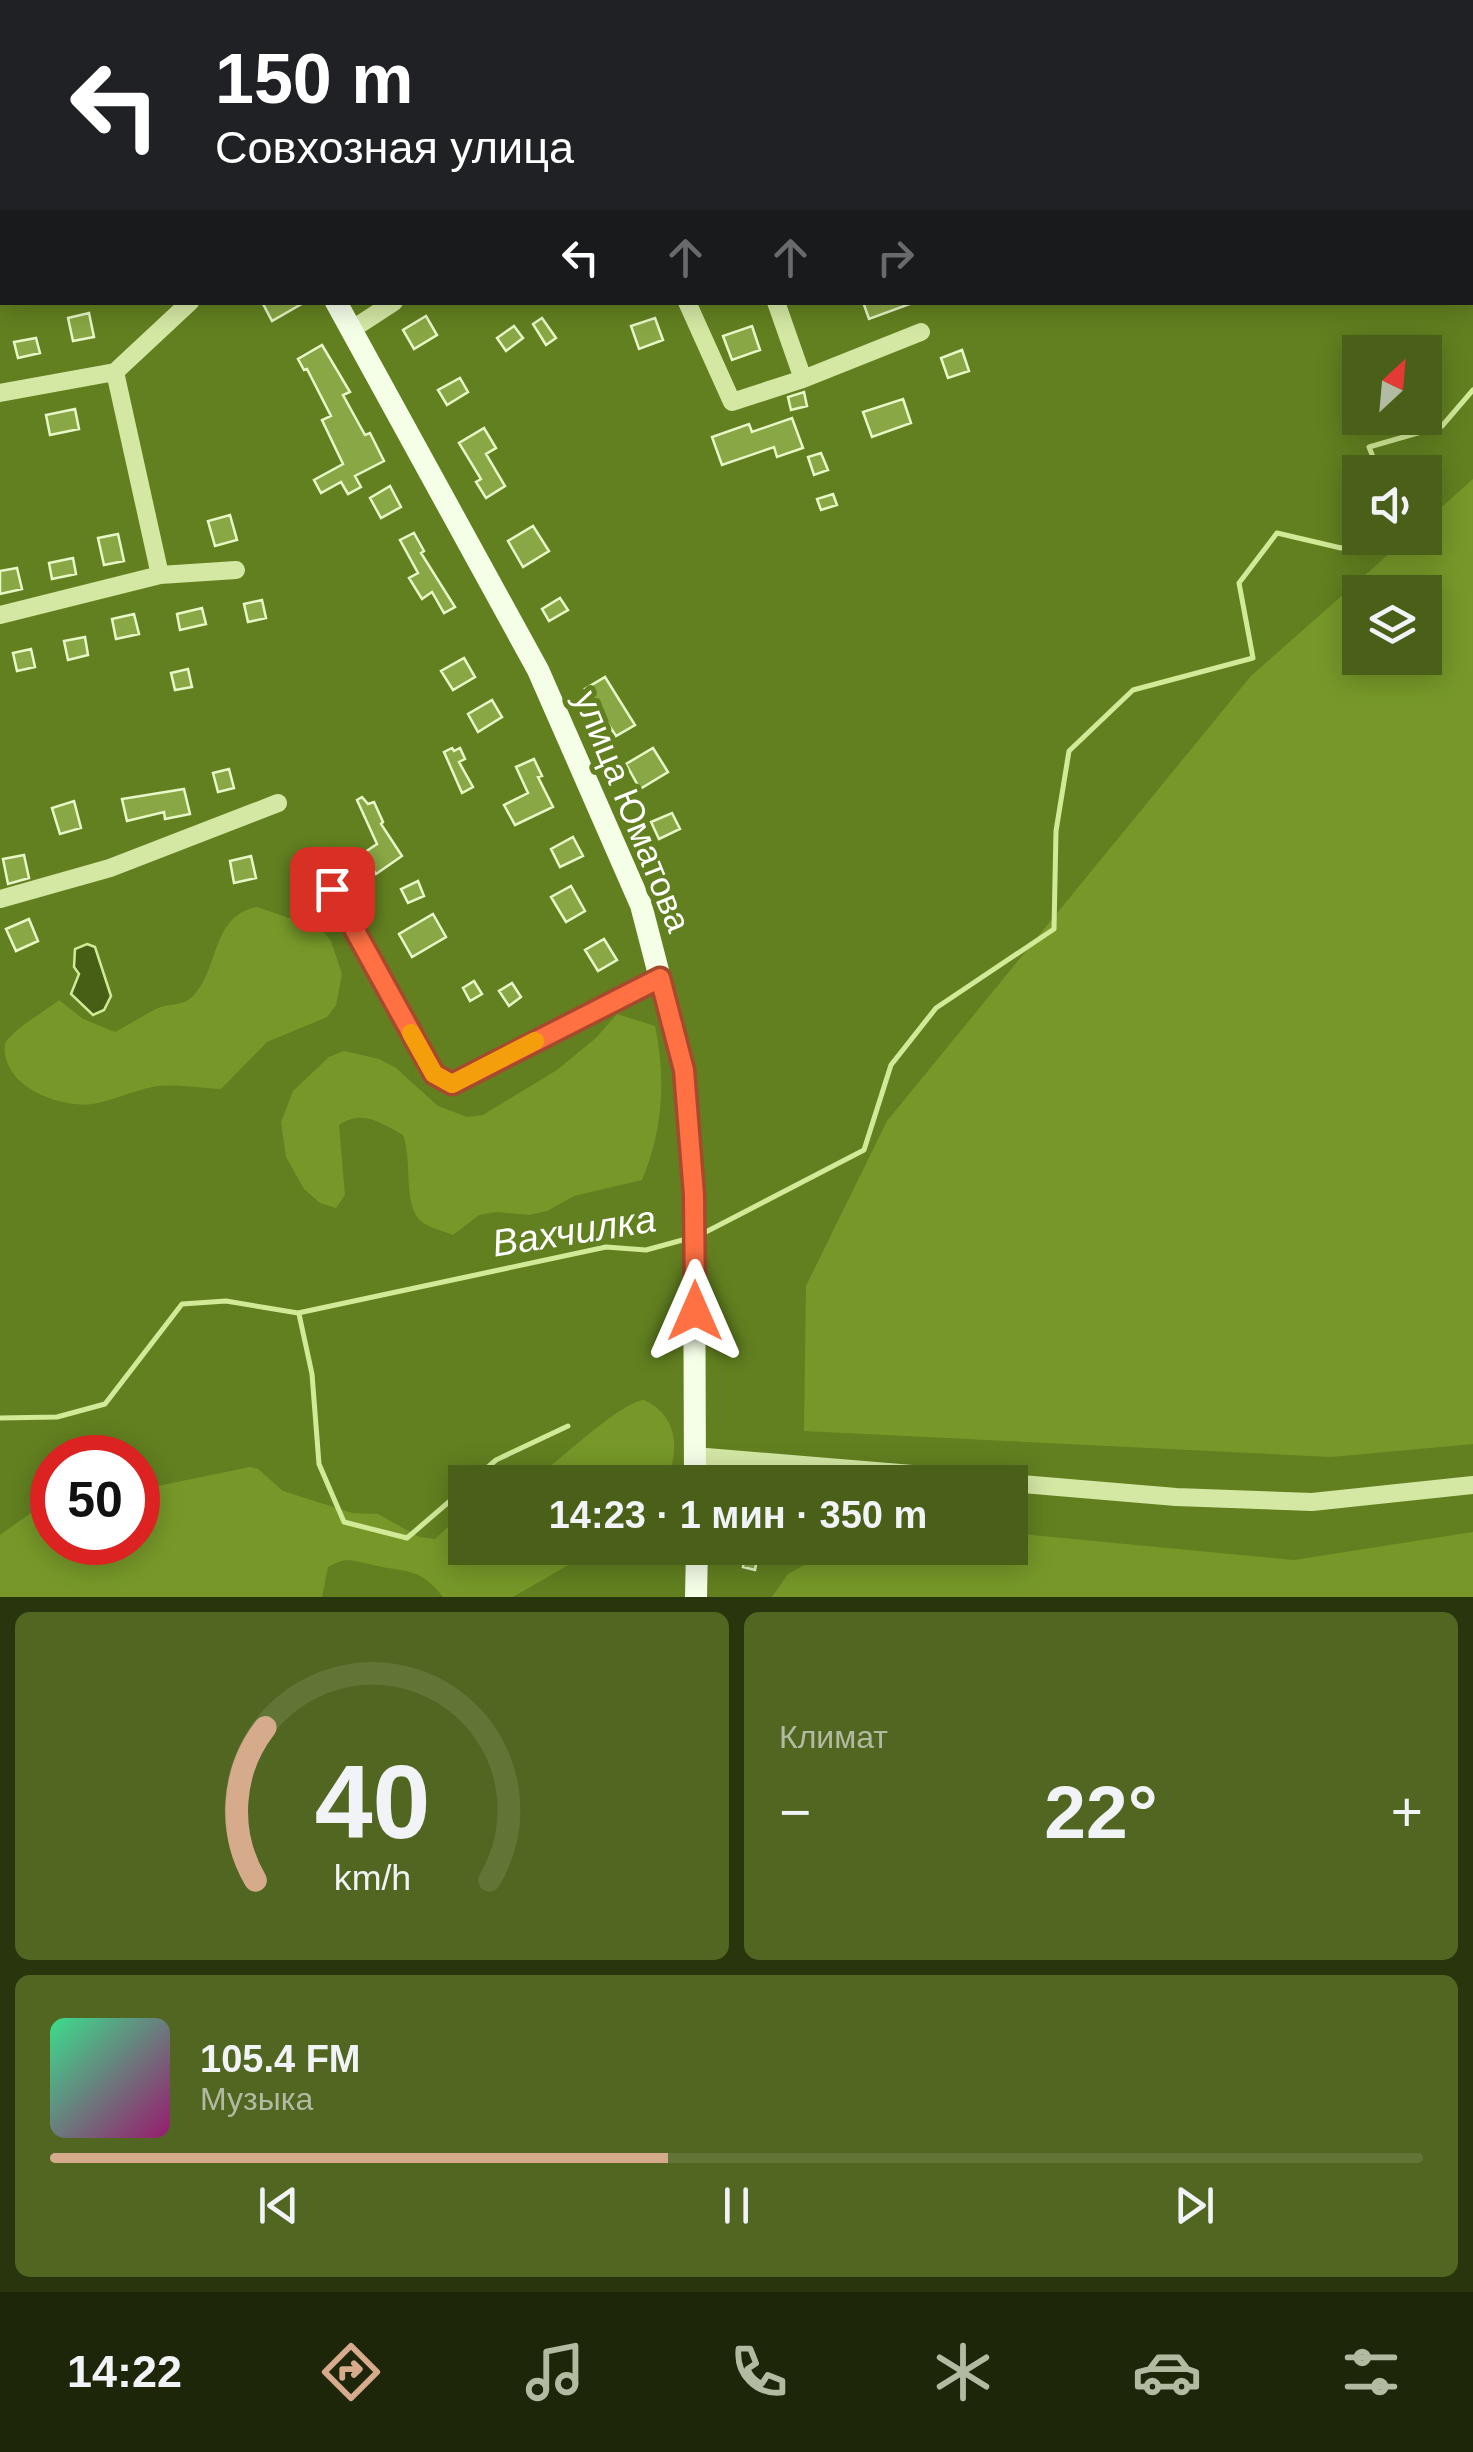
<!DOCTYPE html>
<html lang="ru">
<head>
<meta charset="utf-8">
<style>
  :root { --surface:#4a6018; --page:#516621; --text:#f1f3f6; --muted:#b2bba2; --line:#617537; --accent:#d6ab8b }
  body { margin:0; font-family:Arial,sans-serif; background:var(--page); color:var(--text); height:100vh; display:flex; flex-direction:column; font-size:38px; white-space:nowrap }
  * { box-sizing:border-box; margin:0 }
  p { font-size:32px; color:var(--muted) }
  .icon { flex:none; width:55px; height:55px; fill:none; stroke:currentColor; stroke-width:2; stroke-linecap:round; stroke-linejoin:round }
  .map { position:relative; height:1597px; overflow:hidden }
  .side { display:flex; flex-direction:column; gap:15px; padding:15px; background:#29350d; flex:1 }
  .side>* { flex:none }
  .hud { position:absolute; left:0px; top:0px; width:1475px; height:305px; box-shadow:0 5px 25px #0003; background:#202124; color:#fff; overflow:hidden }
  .needle { width:65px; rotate:26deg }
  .controls { position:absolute; left:1342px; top:335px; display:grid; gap:20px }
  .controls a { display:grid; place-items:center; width:100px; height:100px; border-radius:0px; background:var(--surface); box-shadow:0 5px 25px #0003; font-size:50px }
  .speed { position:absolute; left:30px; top:1435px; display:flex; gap:20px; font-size:50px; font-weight:700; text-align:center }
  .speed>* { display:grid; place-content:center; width:130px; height:130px; border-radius:50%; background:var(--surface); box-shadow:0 5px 25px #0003; line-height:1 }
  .speed .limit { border:15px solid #d22; background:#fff; color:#111 }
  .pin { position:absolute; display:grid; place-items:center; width:85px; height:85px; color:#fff; margin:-42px; border-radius:20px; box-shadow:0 5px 15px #0006 }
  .me { position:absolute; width:110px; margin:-55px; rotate:0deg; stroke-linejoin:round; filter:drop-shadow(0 0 8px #0008) }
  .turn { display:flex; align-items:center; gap:35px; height:210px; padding:0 50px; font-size:45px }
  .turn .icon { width:130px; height:130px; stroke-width:2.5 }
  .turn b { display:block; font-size:70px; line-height:85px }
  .lanes { display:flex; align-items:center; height:95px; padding:0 50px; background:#0003; justify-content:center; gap:50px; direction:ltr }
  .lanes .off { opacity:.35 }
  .big { font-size:75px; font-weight:700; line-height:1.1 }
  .side .widget { flex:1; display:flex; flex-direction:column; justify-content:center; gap:15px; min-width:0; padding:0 35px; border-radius:15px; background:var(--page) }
  .side .dial { align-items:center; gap:0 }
  .dial svg { height:260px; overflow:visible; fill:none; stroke:var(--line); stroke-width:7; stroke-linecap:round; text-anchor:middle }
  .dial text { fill:var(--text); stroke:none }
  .song { display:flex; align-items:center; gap:30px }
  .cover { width:120px; height:120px; border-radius:15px; background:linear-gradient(135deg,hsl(150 70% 55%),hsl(320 70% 35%)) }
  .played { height:10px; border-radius:5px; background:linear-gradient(90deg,var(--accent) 45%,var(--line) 45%) }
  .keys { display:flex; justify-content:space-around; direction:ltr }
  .heat { display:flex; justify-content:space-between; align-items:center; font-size:55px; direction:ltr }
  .side .tiles { flex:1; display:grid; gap:15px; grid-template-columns:1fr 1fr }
  .widget:last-child { grid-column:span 2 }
  .trip { position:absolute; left:448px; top:1465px; width:580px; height:100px; border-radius:0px; background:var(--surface); box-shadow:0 5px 25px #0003; font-weight:700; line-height:100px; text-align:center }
  .menu { display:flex; height:160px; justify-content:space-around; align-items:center; background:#1e260a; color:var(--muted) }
  .menu .icon { width:70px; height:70px }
  .menu .current { color:var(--accent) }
  .menu b { font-size:45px; color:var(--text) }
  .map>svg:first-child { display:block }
  .green { fill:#779829; fill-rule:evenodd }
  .water { fill:#475f15; stroke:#d2e998; stroke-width:2.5 }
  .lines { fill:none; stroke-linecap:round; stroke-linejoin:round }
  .stream { stroke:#d2e998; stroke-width:5 }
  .building { fill:#89a744; stroke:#e8f6c8; stroke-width:2.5 }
  .minor { stroke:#d4e8a4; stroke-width:18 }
  .major { stroke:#f5fee7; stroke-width:22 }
  .route-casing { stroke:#a6492c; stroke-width:25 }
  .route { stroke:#ff7043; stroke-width:18 }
  .slow { stroke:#f59e0b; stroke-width:18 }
  .labels { text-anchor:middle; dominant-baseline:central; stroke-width:10; stroke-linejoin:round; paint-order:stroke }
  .street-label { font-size:35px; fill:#fff; stroke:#628020 }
  .water-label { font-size:38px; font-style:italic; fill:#fff; stroke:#628020 }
</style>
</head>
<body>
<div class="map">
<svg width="1473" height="1597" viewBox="0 0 1473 1597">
  <rect width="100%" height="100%" fill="#628020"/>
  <!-- green -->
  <path class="green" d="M1473,479V1444L1331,1457L804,1431L806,1286L887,1121L1251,676L1407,538H1425V522ZM1360,592H1425V658H1360Z
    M257,907L321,929L331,941L342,974L336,1005L327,1017L267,1042L221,1089C199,1088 173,1083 152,1087C132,1091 112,1101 92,1104C64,1108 0,1089 5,1043C17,1026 43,1013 59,1000L83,1019L115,1032C129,1025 142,1016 156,1009C168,1003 181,1007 192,997C220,970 210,916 257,907Z
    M617,1014L655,1026C666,1078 663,1131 642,1180L574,1196L547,1211L529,1215L496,1212L479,1215L453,1235C444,1231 430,1228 422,1222C402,1206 413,1160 403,1135C381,1123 362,1109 339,1125L345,1195L336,1208L320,1203L304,1189L286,1157L281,1122L293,1091L329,1057L344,1051L379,1059L396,1068L438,1106L467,1117L483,1115L557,1070L596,1038Z
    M644,1400C678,1416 680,1449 666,1482H532C554,1465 620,1402 644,1400Z
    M250,1467L258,1469L283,1491L352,1513L378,1514L419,1537L435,1539L465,1511V1548H598L513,1597H443C419,1566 406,1573 373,1565C353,1561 347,1556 328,1567L322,1597H0V1535L31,1513L52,1506V1542H138V1487L148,1488Z
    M1473,1532V1597H772L788,1574L835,1548H1010V1533L1294,1560Z"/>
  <!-- water -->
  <path class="water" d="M87,944L95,947L111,996L104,1010L93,1015L71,994L79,974L74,967L75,949Z"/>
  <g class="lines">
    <!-- stream -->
    <path class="stream" d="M1379,472L1369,447L1442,426L1473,390
      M700,1235L864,1150L891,1065L936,1008L1054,929L1056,831L1069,751L1133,690L1253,658L1239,583L1277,533L1341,548L1367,538
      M299,1314L312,1374L319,1464L344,1522L407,1538L465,1488
      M0,1418L57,1417L105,1404L182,1304L226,1301L298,1313L606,1247L646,1250L690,1238
      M471,1482L496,1460L568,1426"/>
  </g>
  <!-- building -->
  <path class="building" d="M262,302H305L272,321Z
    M863,302H910V304L869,319Z
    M89,313L94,337L73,341L68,318Z
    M426,316L437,335L414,349L403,330Z
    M542,318L556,338L546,345L533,324Z
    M655,318L663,340L639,349L631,326Z
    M514,326L523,338L506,351L497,338Z
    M752,326L760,350L732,360L723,336Z
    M36,338L40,353L18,358L14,342Z
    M322,345L350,392L343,395L365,435L370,433L384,461L355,476L361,487L348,494L341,482L321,493L314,480L343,464L322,420L331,416L307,369L304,370L298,359Z
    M962,350L969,371L948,378L941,358Z
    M460,378L468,392L447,405L438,390Z
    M804,392L807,406L791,410L788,397Z
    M903,399L911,423L872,437L863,412Z
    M75,409L79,429L50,435L46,415Z
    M792,418L803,448L777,457L774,447L722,465L712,437L749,424L752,432Z
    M484,428L496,448L486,454L505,486L486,498L476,482L481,479L459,443Z
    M821,453L828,470L814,475L808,457Z
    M390,486L401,507L381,518L370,498Z
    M833,494L837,505L821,510L817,499Z
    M230,515L237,540L215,546L208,521Z
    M533,526L549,551L523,567L508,541Z
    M414,533L424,551L421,553L455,607L444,613L432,592L422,599L409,578L418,573L400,540Z
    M118,534L124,561L104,565L98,538Z
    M73,558L76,574L52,579L49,563Z
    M17,568L22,589L0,594V571Z
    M560,598L568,610L549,621L542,609Z
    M262,600L266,618L248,622L244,604Z
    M202,608L206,624L180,630L177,614Z
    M134,614L139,634L116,639L112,619Z
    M85,637L88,655L68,660L64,641Z
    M31,649L35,667L17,671L13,653Z
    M464,658L475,677L453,690L441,671Z
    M188,669L192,687L175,690L171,673Z
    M605,677L635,725L616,736L585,689Z
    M492,700L502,717L478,732L468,714Z
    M452,748L454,751L460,748L465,759L459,762L473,787L462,793L444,752Z
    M653,748L668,772L640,789L626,764Z
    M534,759L542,776L538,777L553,807L515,825L504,805L528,793L516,767Z
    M229,769L234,788L218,792L213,773Z
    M184,789L190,814L165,819L164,812L127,821L122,799Z
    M362,797L368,804L374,802L383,822L381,824L402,856L376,874L362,854L377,844L357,800Z
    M74,801L81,828L60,834L52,808Z
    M672,813L680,829L659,839L651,822Z
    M573,837L583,856L560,867L551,849Z
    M24,855L29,878L8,884L3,859Z
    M251,856L256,878L234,883L230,861Z
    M418,881L424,896L408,903L401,889Z
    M571,886L585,911L566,922L551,897Z
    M433,914L446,937L412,957L399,934Z
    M29,919L38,941L16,951L6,929Z
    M604,939L617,960L598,971L585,950Z
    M474,981L482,994L470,1001L463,988Z
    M512,983L521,997L509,1006L499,991Z
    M746,1551L758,1554L755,1570L743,1567Z"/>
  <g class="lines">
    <!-- minor -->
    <path class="minor" d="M660,0L661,2
      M33,2L49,0
      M1123,2L1129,0
      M0,8H2
      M687,302L732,402L803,379
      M776,302L803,379L921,332
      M351,330L394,302
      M0,393L115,372L190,302
      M160,575L236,570
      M0,615L160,575L115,372
      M331,889L434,1074L452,1084L660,978
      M0,899L110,868L278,803
      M694,1456L1009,1482
      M1010,1483L1176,1497L1312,1502L1473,1485"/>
    <!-- major -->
    <path class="major" d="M169,0L170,2
      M336,302L538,670L641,905L684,1071L694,1195L695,1482
      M696,1597L697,1548"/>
  </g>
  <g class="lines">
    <defs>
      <path id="route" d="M332,889L434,1074L452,1084L660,978L684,1070L694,1195L695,1311"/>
    </defs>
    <!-- route casing -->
    <use href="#route" class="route-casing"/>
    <!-- route -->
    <use href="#route" class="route"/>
    <!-- slow -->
    <path class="slow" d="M411,1033L434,1074L452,1084L535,1041"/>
  </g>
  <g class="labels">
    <!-- street labels -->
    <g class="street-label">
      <text transform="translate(633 811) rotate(68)">улица Юматова</text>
    </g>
    <!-- water labels -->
    <g class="water-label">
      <text transform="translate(574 1231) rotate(-9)">Вахчилка</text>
    </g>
  </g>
</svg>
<div class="controls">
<a><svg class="needle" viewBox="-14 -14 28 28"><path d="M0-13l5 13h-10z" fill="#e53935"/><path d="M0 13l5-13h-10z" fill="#b2bba2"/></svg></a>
<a><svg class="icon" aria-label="sound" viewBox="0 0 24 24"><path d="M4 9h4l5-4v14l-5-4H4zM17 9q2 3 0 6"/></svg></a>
<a><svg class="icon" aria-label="layers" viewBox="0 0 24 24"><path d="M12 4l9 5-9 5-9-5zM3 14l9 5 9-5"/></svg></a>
</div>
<div class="speed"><div class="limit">50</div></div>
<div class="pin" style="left:332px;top:889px;background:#d93025"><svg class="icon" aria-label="arrive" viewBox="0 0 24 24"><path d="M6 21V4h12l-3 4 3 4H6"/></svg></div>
<svg class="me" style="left:695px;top:1311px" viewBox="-20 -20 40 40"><path d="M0-17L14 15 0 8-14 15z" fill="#ff7043" stroke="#fff" stroke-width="4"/></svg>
<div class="trip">14:23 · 1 мин · 350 m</div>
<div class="hud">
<div class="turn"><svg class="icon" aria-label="left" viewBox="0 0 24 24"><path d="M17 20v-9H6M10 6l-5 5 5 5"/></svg><div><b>150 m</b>Совхозная улица</div></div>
<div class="lanes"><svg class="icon" aria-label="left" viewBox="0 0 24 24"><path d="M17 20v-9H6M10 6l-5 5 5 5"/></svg><svg class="icon off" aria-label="ahead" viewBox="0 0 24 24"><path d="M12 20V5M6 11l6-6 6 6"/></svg><svg class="icon off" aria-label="ahead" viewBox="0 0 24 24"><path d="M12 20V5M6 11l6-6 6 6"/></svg><svg class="icon off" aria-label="right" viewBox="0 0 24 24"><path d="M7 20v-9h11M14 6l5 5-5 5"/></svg></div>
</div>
</div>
<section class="side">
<div class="tiles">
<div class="widget dial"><svg viewBox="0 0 100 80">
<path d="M14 69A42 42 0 1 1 86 69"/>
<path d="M14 69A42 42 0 0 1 17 22" stroke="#d6ab8b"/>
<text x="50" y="56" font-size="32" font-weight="700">40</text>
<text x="50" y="72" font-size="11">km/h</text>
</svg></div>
<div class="widget"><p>Климат</p>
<div class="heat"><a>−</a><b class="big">22°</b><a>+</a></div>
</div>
<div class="widget">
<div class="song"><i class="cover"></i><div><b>105.4 FM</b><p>Музыка</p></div></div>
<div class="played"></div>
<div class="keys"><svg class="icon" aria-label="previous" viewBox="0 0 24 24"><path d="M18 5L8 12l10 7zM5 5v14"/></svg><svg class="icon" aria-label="pause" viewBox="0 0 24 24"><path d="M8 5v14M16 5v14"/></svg><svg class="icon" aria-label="next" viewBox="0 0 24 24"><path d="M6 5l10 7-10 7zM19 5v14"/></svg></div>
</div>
</div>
</section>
<nav class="menu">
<b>14:22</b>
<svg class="icon current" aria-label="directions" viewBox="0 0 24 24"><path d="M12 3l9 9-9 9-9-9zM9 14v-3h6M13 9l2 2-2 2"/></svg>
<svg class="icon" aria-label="music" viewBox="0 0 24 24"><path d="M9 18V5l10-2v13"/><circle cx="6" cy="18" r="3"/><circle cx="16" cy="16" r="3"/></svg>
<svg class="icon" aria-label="phone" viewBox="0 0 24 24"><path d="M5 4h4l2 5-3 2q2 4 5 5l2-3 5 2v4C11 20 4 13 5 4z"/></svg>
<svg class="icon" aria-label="climate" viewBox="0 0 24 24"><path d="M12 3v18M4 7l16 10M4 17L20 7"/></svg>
<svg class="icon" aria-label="car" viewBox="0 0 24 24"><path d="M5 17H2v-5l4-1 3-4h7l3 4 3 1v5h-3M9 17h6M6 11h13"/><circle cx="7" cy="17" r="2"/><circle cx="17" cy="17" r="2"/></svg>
<svg class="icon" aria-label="filters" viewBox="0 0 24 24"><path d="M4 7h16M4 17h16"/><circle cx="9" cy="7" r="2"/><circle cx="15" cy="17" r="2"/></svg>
</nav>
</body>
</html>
